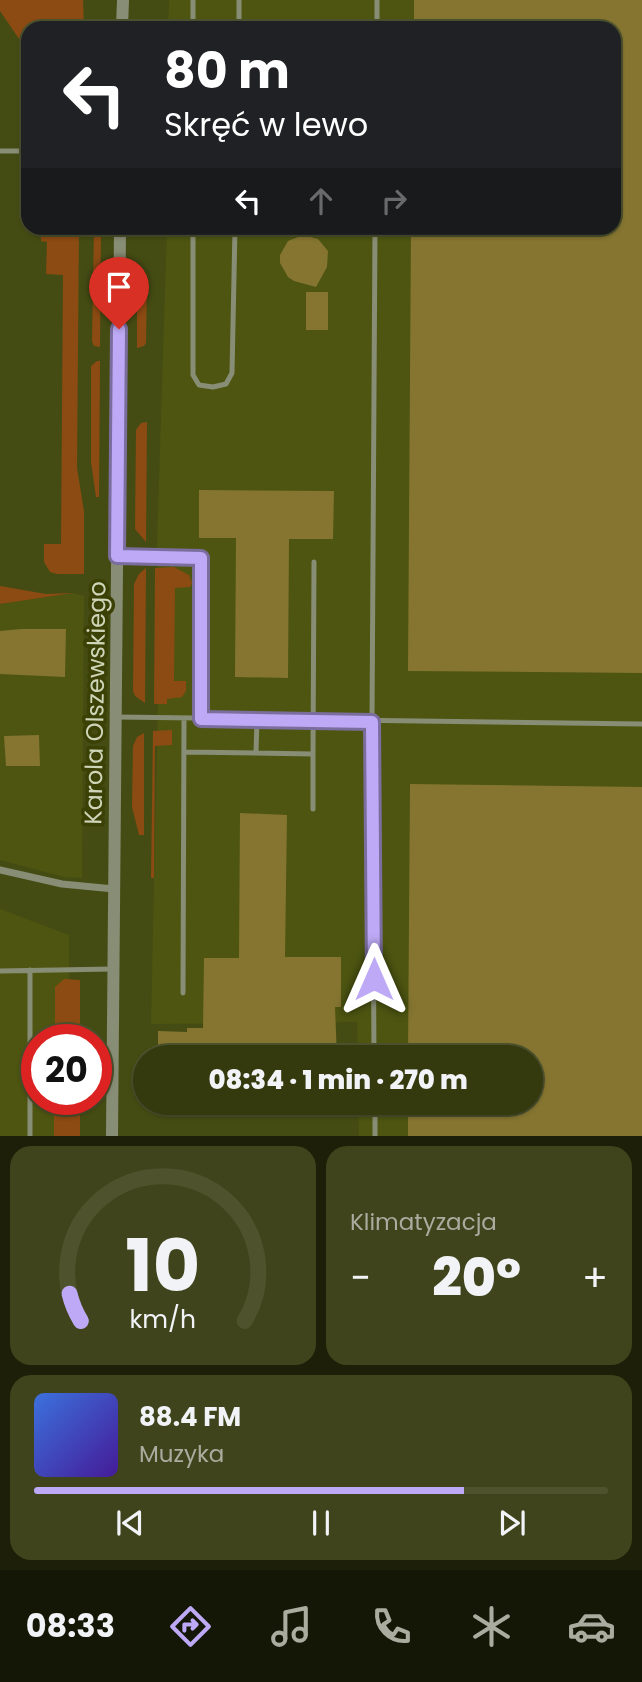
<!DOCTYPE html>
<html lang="pl">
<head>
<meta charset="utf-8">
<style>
  :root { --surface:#34390e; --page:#3f441c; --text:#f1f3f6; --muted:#a9ac9e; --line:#4e532e; --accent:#bda9f5 }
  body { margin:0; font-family:Poppins,sans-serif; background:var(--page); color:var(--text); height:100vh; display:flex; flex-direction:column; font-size:26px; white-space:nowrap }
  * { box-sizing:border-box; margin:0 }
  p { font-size:23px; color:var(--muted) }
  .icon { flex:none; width:38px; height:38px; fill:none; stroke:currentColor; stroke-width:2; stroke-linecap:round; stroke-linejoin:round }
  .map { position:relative; height:1136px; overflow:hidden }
  .side { display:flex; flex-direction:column; gap:10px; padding:10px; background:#1d1f08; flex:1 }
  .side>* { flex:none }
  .hud { position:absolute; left:21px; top:21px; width:600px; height:214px; border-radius:21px; box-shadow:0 2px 5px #0004,0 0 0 2px var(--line); background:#202124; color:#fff; overflow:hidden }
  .speed { position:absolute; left:21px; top:1024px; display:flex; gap:14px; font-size:35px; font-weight:700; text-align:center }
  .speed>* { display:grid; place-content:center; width:91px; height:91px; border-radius:50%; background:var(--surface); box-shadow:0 2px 5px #0004,0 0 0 2px var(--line); line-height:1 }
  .speed .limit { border:10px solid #d22; background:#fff; color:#111 }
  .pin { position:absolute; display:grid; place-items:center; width:60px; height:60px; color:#fff; margin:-72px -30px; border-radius:50% 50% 50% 0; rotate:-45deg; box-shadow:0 0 7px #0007 }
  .pin .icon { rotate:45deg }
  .me { position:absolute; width:77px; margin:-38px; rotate:0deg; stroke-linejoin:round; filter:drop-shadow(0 0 5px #0008) }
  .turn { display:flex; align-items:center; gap:24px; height:147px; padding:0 28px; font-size:32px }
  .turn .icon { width:91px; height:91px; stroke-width:2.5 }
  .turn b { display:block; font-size:49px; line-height:60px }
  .lanes { display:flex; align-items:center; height:66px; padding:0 28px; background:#0003; justify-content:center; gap:35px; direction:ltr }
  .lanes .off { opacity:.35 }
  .big { font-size:52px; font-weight:800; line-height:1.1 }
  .side .tile { flex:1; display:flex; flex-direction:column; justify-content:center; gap:10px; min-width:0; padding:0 24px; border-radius:21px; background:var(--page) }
  .side .dial { align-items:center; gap:0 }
  .dial svg { height:182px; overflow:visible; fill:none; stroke:var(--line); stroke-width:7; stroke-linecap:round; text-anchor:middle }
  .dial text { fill:var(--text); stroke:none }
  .song { display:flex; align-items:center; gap:21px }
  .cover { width:84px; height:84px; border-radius:10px; background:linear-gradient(135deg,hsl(220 70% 55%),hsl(260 70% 35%)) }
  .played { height:7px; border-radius:4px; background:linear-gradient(90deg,var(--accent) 75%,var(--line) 75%) }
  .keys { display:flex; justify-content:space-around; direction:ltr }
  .heat { display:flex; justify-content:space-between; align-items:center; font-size:38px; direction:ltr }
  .side .tiles { flex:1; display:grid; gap:10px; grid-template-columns:1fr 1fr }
  .tile:last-child { grid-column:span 2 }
  .trip { position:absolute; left:133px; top:1045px; width:410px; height:70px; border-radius:35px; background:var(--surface); box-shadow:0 2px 5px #0004,0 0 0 2px var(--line); font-weight:800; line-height:70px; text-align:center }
  .dock { display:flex; height:112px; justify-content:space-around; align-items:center; background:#151706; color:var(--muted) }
  .dock .icon { width:49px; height:49px }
  .dock .selected { color:var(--accent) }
  .dock b { font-size:32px; color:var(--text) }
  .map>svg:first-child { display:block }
  .built { fill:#4d5511 }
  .green { fill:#8b4b12 }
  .building { fill:#857531 }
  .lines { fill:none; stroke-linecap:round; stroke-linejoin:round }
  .service { stroke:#888d75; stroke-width:5 }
  .minor { stroke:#888d75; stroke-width:7 }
  .tertiary { stroke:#888d75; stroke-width:12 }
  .route-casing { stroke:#7b6e9f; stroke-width:18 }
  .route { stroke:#bda9f5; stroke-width:12 }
  .labels { text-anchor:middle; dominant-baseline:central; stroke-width:7; stroke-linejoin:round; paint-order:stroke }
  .street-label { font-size:24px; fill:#cfd5b8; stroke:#3b4105 }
</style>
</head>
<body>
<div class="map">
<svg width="642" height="1136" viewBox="0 0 642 1136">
  <rect width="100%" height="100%" fill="#454c13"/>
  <!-- built -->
  <path class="built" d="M169,0H642V1136H359L358,1103L530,1102V1057H358L357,1022L151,1024L158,699L157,546L167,228H614V28H168Z
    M73,593L84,596L82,878L64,877L0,860V604Z
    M0,909L69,935V1039L37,1040V1099H68V1136H0Z"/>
  <!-- green -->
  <path class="green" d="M0,0H83L84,28H28V52L0,11Z
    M41,228H79L77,468L84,511V574H57L50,572L44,562V544H61L63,275L46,274L47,242L41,241Z
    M94,228H101L100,347L94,346L92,341Z
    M147,282L146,343L144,346L137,348V292Z
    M97,361H100L99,497H96L91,462V366Z
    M147,422L146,542L135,529L136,430L141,423Z
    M174,567L189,575L192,583L190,587L175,588L174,681H186V691L182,697L167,699V704H154L155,568Z
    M146,568V569L145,703L135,696L133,691L134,584L139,574Z
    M0,586L46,594L73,593L0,604Z
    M172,730V745L155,746L154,878H151L153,731Z
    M144,733V835H139L132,807L133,746L137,737Z
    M64,979L80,980V1039H55V987Z
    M54,1099H80V1136H54Z"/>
  <!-- building -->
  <path class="building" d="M414,0H642V673L408,671L411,228H614V28H414Z
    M303,235L318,239L328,251L327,267L316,287L294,281L288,277L280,263V255L288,241Z
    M306,292H328V330H306Z
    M199,490L334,491L333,539H289L288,678L235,677L236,538H199Z
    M21,629H66L65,677L0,674V631Z
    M39,735L40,766H6L4,736Z
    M410,784L642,787V1136H408V1102H530V1057H408Z
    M240,813L287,815L285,957H341V1007H335L337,1057H158V1031L187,1032V1028H203L204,958H239Z"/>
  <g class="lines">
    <!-- service -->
    <path class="service" d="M193,0V28
      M239,28V0
      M377,28V0
      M0,151H28
      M193,228V375L199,385L213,387L226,384L232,373L235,228
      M117,556L201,558V719
      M116,717L642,724
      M184,752L313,754V809
      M256,753L257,720
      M313,754L314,562
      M0,971L112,969
      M183,993L184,719
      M374,1057L372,722L375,228
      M375,1102V1136
      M30,1136V970"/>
    <!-- minor -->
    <path class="minor" d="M0,870L62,884L114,889"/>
    <!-- tertiary -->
    <path class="tertiary" d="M122,28L123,0
      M112,1136L120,228"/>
  </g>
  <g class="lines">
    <defs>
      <path id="route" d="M119,329L117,556L201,558V719L372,722L374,979"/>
    </defs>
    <!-- route casing -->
    <use href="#route" class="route-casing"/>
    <!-- route -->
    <use href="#route" class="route"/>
  </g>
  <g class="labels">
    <!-- street labels -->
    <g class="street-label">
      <text transform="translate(95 703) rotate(-89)">Karola Olszewskiego</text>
    </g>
  </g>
</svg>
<div class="speed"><div class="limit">20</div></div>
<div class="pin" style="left:119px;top:329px;background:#d93025"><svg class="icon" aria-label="arrive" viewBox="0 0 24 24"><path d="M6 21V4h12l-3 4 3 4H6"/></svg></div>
<svg class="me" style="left:374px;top:979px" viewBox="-20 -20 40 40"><path d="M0-17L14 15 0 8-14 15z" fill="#bda9f5" stroke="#fff" stroke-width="4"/></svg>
<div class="trip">08:34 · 1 min · 270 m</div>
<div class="hud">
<div class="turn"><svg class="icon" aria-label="left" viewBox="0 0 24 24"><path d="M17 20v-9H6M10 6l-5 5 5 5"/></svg><div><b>80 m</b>Skręć w lewo</div></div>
<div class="lanes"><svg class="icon" aria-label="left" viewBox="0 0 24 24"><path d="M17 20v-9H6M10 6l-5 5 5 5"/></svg><svg class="icon off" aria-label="ahead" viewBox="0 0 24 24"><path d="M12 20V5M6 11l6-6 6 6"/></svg><svg class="icon off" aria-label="right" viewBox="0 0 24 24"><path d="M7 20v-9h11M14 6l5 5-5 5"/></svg></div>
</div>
</div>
<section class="side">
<div class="tiles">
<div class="tile dial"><svg viewBox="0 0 100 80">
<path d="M14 69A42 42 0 1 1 86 69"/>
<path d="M14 69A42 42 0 0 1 9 57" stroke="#bda9f5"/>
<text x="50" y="56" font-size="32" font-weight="700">10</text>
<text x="50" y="72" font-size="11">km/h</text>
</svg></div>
<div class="tile"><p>Klimatyzacja</p>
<div class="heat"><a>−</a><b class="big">20°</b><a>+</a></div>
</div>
<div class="tile">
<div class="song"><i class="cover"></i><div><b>88.4 FM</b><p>Muzyka</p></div></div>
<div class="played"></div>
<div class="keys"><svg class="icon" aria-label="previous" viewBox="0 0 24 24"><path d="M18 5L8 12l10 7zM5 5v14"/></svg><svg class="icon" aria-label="pause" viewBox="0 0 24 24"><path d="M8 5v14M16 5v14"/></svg><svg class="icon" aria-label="next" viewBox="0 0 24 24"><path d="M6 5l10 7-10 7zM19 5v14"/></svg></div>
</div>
</div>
</section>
<nav class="dock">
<b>08:33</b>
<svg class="icon selected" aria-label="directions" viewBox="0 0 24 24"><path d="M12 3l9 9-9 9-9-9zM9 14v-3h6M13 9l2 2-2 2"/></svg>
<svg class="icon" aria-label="music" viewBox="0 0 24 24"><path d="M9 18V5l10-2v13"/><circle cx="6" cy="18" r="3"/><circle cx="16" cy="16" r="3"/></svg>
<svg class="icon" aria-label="phone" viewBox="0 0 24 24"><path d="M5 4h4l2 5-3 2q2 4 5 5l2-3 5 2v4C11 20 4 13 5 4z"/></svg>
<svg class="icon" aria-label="climate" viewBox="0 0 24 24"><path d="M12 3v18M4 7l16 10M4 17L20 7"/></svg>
<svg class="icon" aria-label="car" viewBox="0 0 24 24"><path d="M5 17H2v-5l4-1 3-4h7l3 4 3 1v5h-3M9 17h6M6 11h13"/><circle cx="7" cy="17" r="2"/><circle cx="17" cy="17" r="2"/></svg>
</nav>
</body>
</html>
